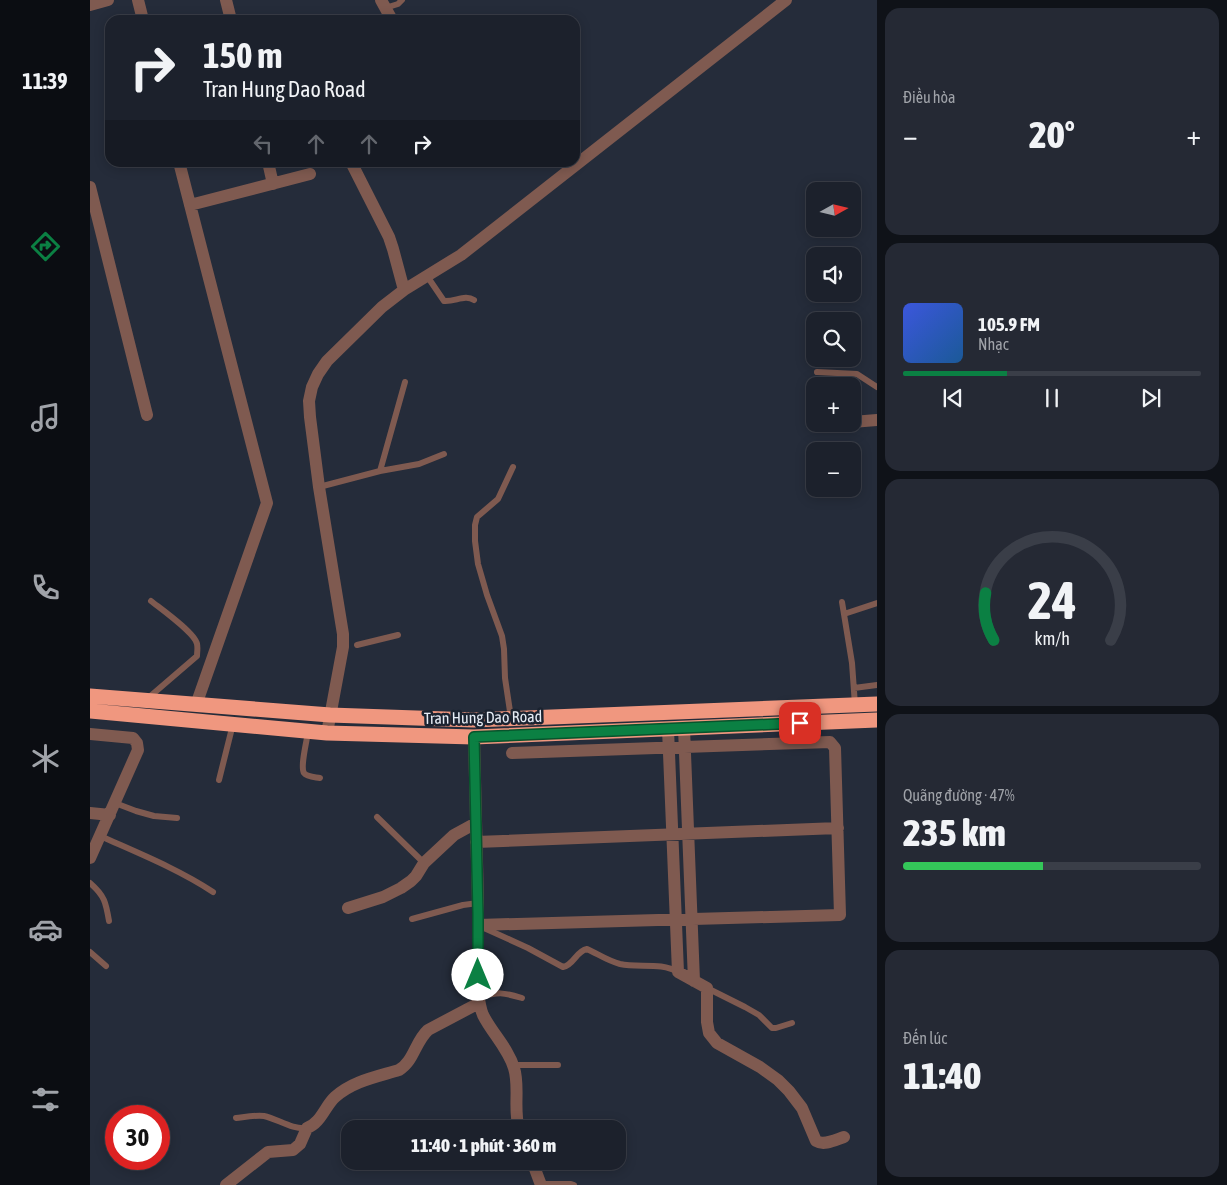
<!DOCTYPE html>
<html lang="vi">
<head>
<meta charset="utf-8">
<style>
  :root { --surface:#1c212c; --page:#252934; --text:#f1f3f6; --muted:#a0a3a9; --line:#3a3e48; --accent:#0b8043 }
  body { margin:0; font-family:"Asap Condensed",sans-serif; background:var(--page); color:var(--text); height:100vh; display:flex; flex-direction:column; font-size:19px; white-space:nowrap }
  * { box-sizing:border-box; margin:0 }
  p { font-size:16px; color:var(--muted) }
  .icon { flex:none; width:28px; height:28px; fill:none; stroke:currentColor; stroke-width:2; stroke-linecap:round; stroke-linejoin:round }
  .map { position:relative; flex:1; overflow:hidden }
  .sheet { display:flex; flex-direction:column; gap:8px; padding:8px; background:#0f1218; width:350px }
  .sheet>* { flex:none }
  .top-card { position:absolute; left:15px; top:15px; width:475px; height:152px; border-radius:15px; box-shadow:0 2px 12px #0003,0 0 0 1px var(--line); background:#1c212c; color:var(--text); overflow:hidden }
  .needle { width:32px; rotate:82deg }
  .tools { position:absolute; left:716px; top:182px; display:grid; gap:10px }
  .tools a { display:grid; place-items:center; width:55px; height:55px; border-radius:10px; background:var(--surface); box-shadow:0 2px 12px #0003,0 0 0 1px var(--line); font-size:25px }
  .speed { position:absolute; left:15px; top:1105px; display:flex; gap:10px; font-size:25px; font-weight:700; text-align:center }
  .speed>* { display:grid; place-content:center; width:65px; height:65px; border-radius:50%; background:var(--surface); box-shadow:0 2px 12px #0003,0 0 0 1px var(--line); line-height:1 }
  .speed .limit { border:8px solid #d22; background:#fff; color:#111 }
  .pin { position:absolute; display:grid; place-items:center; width:42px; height:42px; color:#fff; margin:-21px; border-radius:10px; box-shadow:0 2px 8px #0006 }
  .me { position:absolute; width:55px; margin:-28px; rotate:0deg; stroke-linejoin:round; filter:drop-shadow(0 0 4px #0008) }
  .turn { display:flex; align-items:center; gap:18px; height:105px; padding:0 15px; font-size:22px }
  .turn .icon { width:65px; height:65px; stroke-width:2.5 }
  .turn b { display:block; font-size:35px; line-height:42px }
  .lanes { display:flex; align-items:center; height:48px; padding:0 15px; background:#0003; justify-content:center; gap:25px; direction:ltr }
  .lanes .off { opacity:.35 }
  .big { font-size:38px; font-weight:800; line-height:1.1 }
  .sheet .widget { flex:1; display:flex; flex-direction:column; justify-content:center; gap:8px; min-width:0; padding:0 18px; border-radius:15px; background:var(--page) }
  .sheet .dial { align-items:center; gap:0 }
  .dial svg { height:130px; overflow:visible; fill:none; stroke:var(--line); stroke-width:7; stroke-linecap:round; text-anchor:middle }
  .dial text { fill:var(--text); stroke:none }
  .song { display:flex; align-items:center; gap:15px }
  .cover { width:60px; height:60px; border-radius:8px; background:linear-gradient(135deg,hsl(230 70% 55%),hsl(210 70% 35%)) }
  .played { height:5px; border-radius:2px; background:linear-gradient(90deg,var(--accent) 35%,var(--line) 35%) }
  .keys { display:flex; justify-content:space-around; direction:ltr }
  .heat { display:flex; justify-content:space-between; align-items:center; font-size:28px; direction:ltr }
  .charge { height:8px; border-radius:4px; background:linear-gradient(90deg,#34c759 47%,var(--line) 0) }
  .trip { position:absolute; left:251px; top:1120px; width:285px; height:50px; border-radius:15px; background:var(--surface); box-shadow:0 2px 12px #0003,0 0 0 1px var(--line); font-weight:800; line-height:50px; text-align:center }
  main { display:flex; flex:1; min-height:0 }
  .menu { display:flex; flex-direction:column; width:90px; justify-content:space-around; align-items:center; background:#0b0d12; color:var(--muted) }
  .menu .icon { width:35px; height:35px }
  .menu .selected { color:var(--accent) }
  .menu b { font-size:22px; color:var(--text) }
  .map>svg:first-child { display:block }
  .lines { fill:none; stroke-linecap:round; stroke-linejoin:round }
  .path { stroke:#6b717d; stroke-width:2; stroke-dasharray:2.5 4; stroke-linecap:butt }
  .lane { stroke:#7f5a50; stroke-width:6 }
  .street { stroke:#7f5a50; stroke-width:12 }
  .highway { stroke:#f0977f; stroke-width:15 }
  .route-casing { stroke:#07532c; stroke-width:12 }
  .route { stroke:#0b8043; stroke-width:9 }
  .labels { text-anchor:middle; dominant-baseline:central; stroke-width:5; stroke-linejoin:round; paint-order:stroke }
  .street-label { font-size:16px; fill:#e6ecf5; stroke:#1b2330 }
</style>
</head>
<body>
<main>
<nav class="menu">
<b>11:39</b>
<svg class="icon selected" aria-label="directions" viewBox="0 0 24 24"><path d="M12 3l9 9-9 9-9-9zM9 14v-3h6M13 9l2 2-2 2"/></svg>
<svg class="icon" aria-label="music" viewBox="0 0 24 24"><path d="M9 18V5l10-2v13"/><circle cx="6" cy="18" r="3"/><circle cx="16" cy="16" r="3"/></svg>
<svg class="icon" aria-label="phone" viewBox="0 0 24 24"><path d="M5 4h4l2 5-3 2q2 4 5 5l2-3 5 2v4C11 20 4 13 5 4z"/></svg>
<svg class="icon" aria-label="climate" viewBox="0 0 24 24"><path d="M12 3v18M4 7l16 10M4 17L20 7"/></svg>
<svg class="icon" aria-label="car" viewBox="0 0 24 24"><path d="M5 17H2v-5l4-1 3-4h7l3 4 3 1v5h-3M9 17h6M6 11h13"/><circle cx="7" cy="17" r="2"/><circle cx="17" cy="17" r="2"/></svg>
<svg class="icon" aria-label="filters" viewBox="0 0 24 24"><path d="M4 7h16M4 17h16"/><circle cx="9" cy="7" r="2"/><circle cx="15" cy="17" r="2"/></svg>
</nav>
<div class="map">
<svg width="787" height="1185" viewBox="0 0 787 1185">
  <rect width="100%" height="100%" fill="#252c3a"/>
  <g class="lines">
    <!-- path -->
    <path class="path" d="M382,20L386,15"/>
    <!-- lane -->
    <path class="lane" d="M295,8L308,4L312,0
      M337,276L354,301C365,302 375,294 384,300
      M727,372L767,374L787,387
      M290,471L315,382
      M229,487L290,471L329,464L354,454
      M752,602L762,663L765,705
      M754,614L787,603
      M267,645L308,635
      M764,688L787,685
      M57,699L107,656C107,652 108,648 107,644C105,633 71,609 61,601
      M421,718L415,678L414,649L412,636L397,595L388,564L385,541V525L387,517L408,499L423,467
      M218,732C217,740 210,767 214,773C217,777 225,777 230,778
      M129,780L143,724
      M25,803L46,811L64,816L87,818
      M287,817L334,863
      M10,836C48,853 88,869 123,892
      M0,883C15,896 16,903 19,921
      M322,919L373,905L388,903
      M394,928L438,948L473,967C484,965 486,951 497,949C508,954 518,961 530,964C549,968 571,962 588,972
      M0,952L16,966
      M617,988L655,1007L669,1015L682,1028H686L702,1023
      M389,997C409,992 412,992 432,998
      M423,1065H468
      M146,1118C155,1117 165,1115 174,1116C188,1119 202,1130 217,1128
      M451,1184H481L484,1185"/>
    <!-- street -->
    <path class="street" d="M48,0L53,20
      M136,0L141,20
      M291,0L302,20
      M0,5L18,0
      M89,162L177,503L106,705
      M178,162L183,184
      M261,162L299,237L303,249L314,290
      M0,187L57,415
      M100,205L220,174
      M762,422L787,420
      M734,425L746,424
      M594,728L604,981
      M578,729L588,972L617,988V1022L619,1033L627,1043L670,1067L688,1080L699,1091L712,1108L726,1141C734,1146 745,1140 754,1137
      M237,733L253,647V634L229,487L220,417L219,401L222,387L228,374L237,361L292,307L314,290L371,255L696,0
      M0,734L43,738L47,743L48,750L0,858
      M384,737L388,903V992C389,1000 390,1008 393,1015C402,1033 418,1048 424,1068C430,1087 423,1109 429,1129
      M0,813L20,815
      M386,842L748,828
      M258,908L293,897L311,888L321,881L326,876L334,863L364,835L386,823
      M388,925L750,915L745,748L740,742L422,753
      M442,1161L451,1185
      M136,1185L178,1152L203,1150L210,1144L217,1128C231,1123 235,1106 245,1097C263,1081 286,1077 309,1070C324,1061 325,1042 338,1030L389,1003"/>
    <!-- highway -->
    <path class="highway" d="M0,696L240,715L384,720L787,704
      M0,711L237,733L384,737L787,720"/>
  </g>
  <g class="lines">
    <defs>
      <path id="route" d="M388,975V914L384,737L710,723"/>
    </defs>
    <!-- route casing -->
    <use href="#route" class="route-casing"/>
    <!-- route -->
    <use href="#route" class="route"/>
  </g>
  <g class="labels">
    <!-- street labels -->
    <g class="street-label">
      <text transform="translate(393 717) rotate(-1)">Tran Hung Dao Road</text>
    </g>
  </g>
</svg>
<div class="tools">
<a><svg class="needle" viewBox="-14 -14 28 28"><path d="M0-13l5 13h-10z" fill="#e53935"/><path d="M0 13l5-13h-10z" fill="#a0a3a9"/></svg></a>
<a><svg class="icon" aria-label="sound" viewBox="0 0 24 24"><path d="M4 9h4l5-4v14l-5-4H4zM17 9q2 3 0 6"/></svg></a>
<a><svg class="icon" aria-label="search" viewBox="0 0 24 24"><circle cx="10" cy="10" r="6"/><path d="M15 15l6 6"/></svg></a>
<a>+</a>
<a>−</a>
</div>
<div class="speed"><div class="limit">30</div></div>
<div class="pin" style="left:710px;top:723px;background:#d93025"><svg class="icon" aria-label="arrive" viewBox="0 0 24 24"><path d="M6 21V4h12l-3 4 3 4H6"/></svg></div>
<svg class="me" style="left:388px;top:975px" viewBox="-20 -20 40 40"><circle r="19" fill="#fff"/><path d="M0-13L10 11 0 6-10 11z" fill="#0b8043"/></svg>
<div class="trip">11:40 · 1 phút · 360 m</div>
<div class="top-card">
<div class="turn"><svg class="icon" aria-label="right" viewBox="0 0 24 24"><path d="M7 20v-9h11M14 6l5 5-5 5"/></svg><div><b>150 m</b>Tran Hung Dao Road</div></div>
<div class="lanes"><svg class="icon off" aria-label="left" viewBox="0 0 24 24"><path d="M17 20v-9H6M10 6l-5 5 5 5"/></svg><svg class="icon off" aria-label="ahead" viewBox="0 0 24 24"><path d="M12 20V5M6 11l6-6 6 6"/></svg><svg class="icon off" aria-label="ahead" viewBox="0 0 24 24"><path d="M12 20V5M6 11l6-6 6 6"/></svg><svg class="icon" aria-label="right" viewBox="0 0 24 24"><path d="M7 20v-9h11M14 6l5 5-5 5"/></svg></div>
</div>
</div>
<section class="sheet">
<div class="widget"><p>Điều hòa</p>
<div class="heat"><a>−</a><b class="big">20°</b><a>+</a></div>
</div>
<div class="widget">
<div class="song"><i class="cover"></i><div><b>105.9 FM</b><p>Nhạc</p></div></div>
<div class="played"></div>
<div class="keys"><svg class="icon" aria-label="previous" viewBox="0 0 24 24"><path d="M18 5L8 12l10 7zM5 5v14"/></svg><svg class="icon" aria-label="pause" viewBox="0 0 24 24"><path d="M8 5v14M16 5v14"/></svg><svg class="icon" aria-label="next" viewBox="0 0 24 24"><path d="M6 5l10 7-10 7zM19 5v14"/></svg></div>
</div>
<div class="widget dial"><svg viewBox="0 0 100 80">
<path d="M14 69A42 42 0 1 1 86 69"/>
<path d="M14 69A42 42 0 0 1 9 40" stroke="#0b8043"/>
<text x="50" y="56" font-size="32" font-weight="700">24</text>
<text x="50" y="72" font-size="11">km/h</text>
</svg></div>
<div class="widget"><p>Quãng đường · 47%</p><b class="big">235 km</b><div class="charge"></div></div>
<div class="widget"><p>Đến lúc</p><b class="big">11:40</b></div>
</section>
</main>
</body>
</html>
